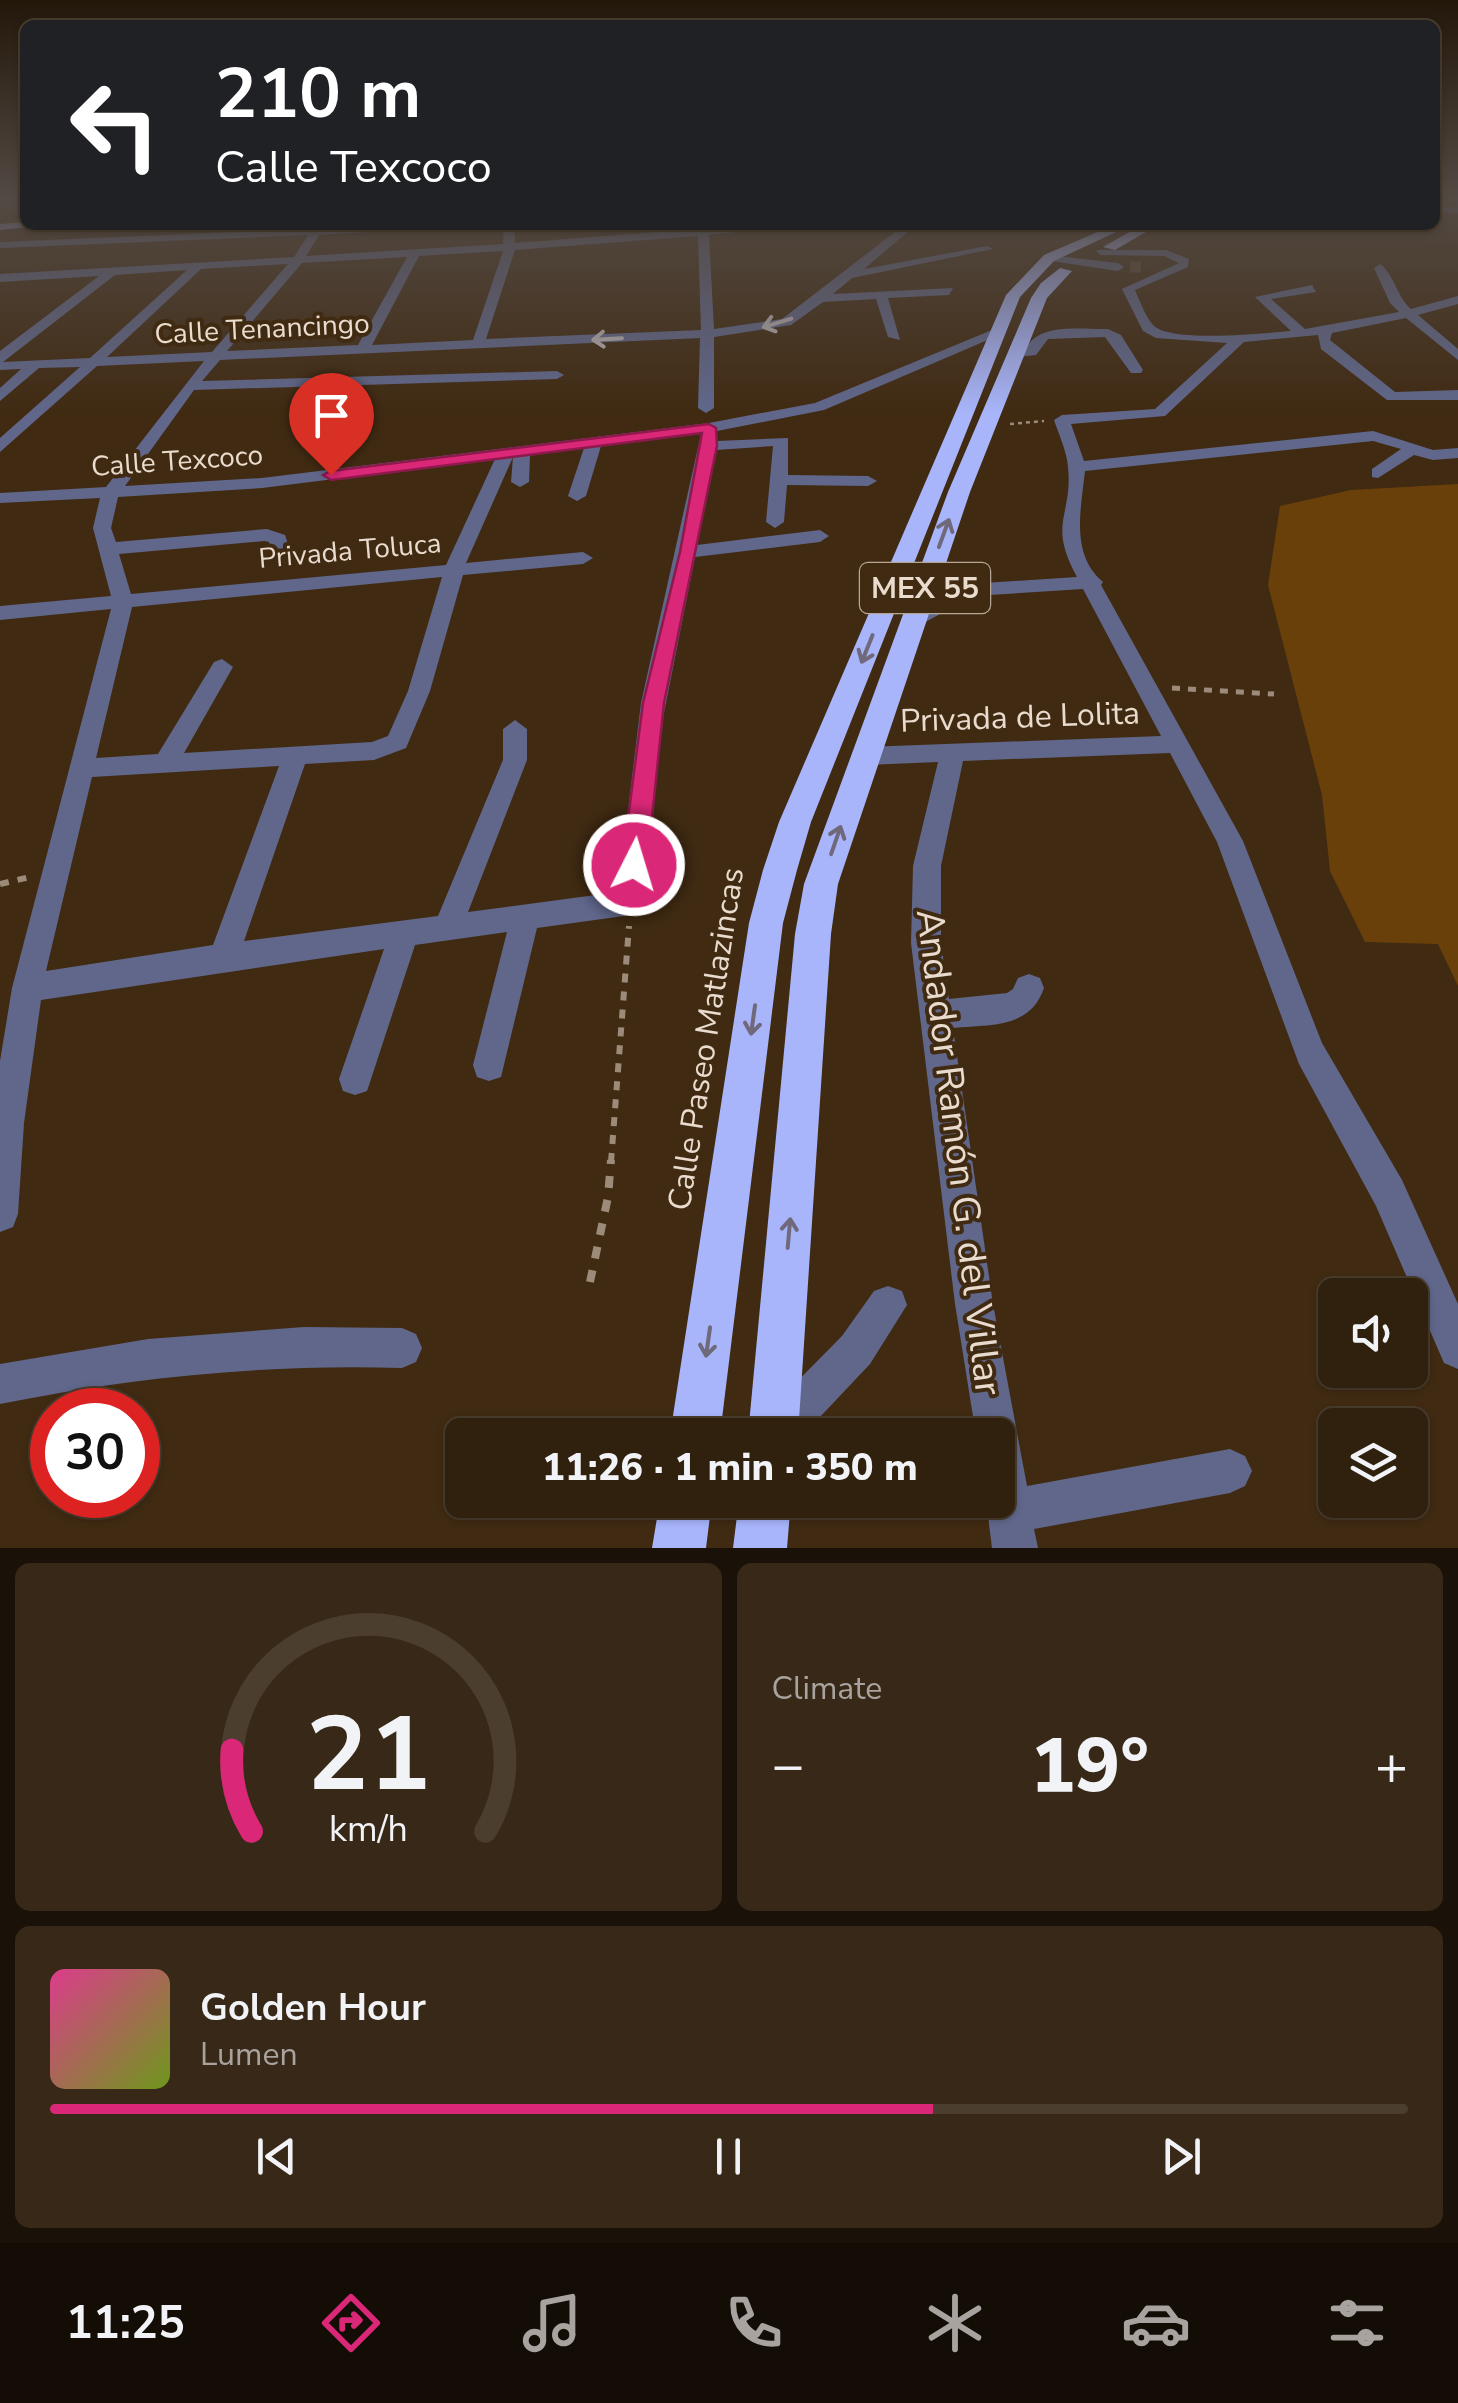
<!DOCTYPE html>
<html lang="en">
<head>
<meta charset="utf-8">
<style>
  :root { --surface:#30200e; --page:#382817; --text:#f1f3f6; --muted:#a8a39e; --line:#4b3e2e; --accent:#db2777 }
  body { margin:0; font-family:"Nunito Sans",sans-serif; background:var(--page); color:var(--text); height:100vh; display:flex; flex-direction:column; font-size:38px; white-space:nowrap }
  * { box-sizing:border-box; margin:0 }
  p { font-size:32px; color:var(--muted) }
  .icon { flex:none; width:55px; height:55px; fill:none; stroke:currentColor; stroke-width:2; stroke-linecap:round; stroke-linejoin:round }
  .map { position:relative; height:1548px; overflow:hidden }
  .details { display:flex; flex-direction:column; gap:15px; padding:15px; background:#1a1208; flex:1 }
  .details>* { flex:none }
  .top-card { position:absolute; left:20px; top:20px; width:1420px; height:210px; border-radius:15px; box-shadow:0 2px 8px #0004,0 0 0 2px var(--line); background:#202124; color:#fff; overflow:hidden }
  .controls { position:absolute; left:1318px; top:1278px; display:grid; gap:20px }
  .controls a { display:grid; place-items:center; width:110px; height:110px; border-radius:15px; background:var(--surface); box-shadow:0 2px 8px #0004,0 0 0 2px var(--line); font-size:50px }
  .speed { position:absolute; left:30px; top:1388px; display:flex; gap:20px; font-size:50px; font-weight:700; text-align:center }
  .speed>* { display:grid; place-content:center; width:130px; height:130px; border-radius:50%; background:var(--surface); box-shadow:0 2px 8px #0004,0 0 0 2px var(--line); line-height:1 }
  .speed .limit { border:15px solid #d22; background:#fff; color:#111 }
  .pin { position:absolute; display:grid; place-items:center; width:85px; height:85px; color:#fff; margin:-102px -42px; border-radius:50% 50% 50% 0; rotate:-45deg; box-shadow:0 0 10px #0007 }
  .pin .icon { rotate:45deg }
  .me { position:absolute; width:110px; margin:-55px; rotate:5deg; stroke-linejoin:round; filter:drop-shadow(0 0 8px #0008) }
  .turn { display:flex; align-items:center; gap:35px; height:210px; padding:0 30px; font-size:45px }
  .turn .icon { width:130px; height:130px; stroke-width:2.5 }
  .turn b { display:block; font-size:70px; line-height:85px }
  .big { font-size:75px; font-weight:800; line-height:1.1 }
  .details .tile { flex:1; display:flex; flex-direction:column; justify-content:center; gap:15px; min-width:0; padding:0 35px; border-radius:15px; background:var(--page) }
  .details .dial { align-items:center; gap:0 }
  .dial svg { height:260px; overflow:visible; fill:none; stroke:var(--line); stroke-width:7; stroke-linecap:round; text-anchor:middle }
  .dial text { fill:var(--text); stroke:none }
  .song { display:flex; align-items:center; gap:30px }
  .cover { width:120px; height:120px; border-radius:15px; background:linear-gradient(135deg,hsl(330 70% 55%),hsl(80 70% 35%)) }
  .played { height:10px; border-radius:5px; background:linear-gradient(90deg,var(--accent) 65%,var(--line) 65%) }
  .keys { display:flex; justify-content:space-around; direction:ltr }
  .heat { display:flex; justify-content:space-between; align-items:center; font-size:55px; direction:ltr }
  .details .tiles { flex:1; display:grid; gap:15px; grid-template-columns:1fr 1fr }
  .tile:last-child { grid-column:span 2 }
  .trip { position:absolute; left:445px; top:1418px; width:570px; height:100px; border-radius:15px; background:var(--surface); box-shadow:0 2px 8px #0004,0 0 0 2px var(--line); font-weight:800; line-height:100px; text-align:center }
  .dock { display:flex; height:160px; justify-content:space-around; align-items:center; background:#130d06; color:var(--muted) }
  .dock .icon { width:70px; height:70px }
  .dock .active { color:var(--accent) }
  .dock b { font-size:45px; color:var(--text) }
  .map>svg:first-child { display:block }
  .green { fill:#69400a }
  .lines { fill:none; stroke-linecap:round; stroke-linejoin:round }
  .minor-tunnel { stroke:#59452e; stroke-width:11; stroke-dasharray:11 5; stroke-linecap:butt }
  .path-far3 { stroke:#9d8b79; stroke-width:2.5; stroke-dasharray:4 4; stroke-linecap:butt }
  .path-far2 { stroke:#9d8b79; stroke-width:5; stroke-dasharray:8 8; stroke-linecap:butt }
  .path-far1 { stroke:#9d8b79; stroke-width:6; stroke-dasharray:9 9; stroke-linecap:butt }
  .path { stroke:#9d8b79; stroke-width:8; stroke-dasharray:12 12; stroke-linecap:butt }
  .minor { fill:#60678b; fill-rule:evenodd }
  .major { fill:#919de7; fill-rule:evenodd }
  .highway { fill:#a8b5fb; fill-rule:evenodd }
  .oneway { stroke:#b9b2b6 }
  .oneway2 { stroke:#6f697b }
  .route { fill:#db2777; stroke:#8e194d; stroke-width:2.5 }
  .labels { text-anchor:middle; dominant-baseline:central; stroke-width:8; stroke-linejoin:round; paint-order:stroke }
  .far-street-label { font-size:28px; fill:#e9dbcd; stroke:#402a12 }
  .shield { fill:#402a12; stroke:#b6a695; stroke-width:2.5 }
  .shield-label { font-size:30px; font-weight:bold; fill:#e9dbcd }
  .street-label { font-size:32px; fill:#e9dbcd; stroke:#402a12 }
  .near-street-label { font-size:38px; fill:#e9dbcd; stroke:#402a12 }
</style>
</head>
<body>
<div class="map">
<svg width="1458" height="1548" viewBox="0 0 1458 1548">
  <rect width="100%" height="100%" fill="#402a12"/>
  <!-- green -->
  <path class="green" d="M1458,484V986L1438,944L1365,942L1330,871L1322,795L1268,585L1280,506L1351,490Z"/>
  <g class="lines">
    <!-- minor-tunnel -->
    <path class="minor-tunnel" d="M1130,267H1144"/>
    <!-- path-far3 -->
    <path class="path-far3" d="M1010,424L1044,421"/>
    <!-- path-far2 -->
    <path class="path-far2" d="M1172,688L1274,694"/>
    <!-- path-far1 -->
    <path class="path-far1" d="M0,884L30,877
      M611,1162L629,926"/>
    <!-- path -->
    <path class="path" d="M590,1282L608,1197L611,1160"/>
    <!-- minor -->
    <path class="minor" d="M1435,205L1458,207V213L1435,211Z
      M25,208V214L14,212L15,210Z
      M315,225H325L323,228L477,225L319,235L306,256L503,244L504,225H514L515,243L750,225H796L709,235L714,329L782,319L904,225H916L864,269L987,246L993,249L852,278L833,294L953,288L949,295L888,298L900,340L888,337L876,299L823,302L791,325L714,337V408L706,413L698,408L700,338L220,360L202,381L557,371L564,375L557,379L194,390L125,486L262,478L709,423L815,403L992,330L1004,333L824,410L717,431V441L788,438V475L868,476L877,481L868,486L787,485L784,522L775,528L766,522L773,446L716,450L697,545L820,530L829,536L820,542L695,557L661,728L645,903L641,912L631,915L537,928L501,1077L489,1081L477,1077L473,1065L507,932L415,945L371,1079L367,1091L355,1095L343,1091L339,1079L384,949L41,1000L24,1123L18,1214L13,1227L0,1232V1061L12,988L111,609L0,620V606L111,596L93,528L100,498L0,503V493L106,487L204,361L97,366L0,452V438L80,367L39,368L0,401V388L21,369L0,370V351L99,276L0,282V274L294,257L308,235L0,248V242L312,229ZM698,236L701,330L486,339L515,250ZM503,251L473,340L372,345L419,256ZM407,257L358,345L227,351L302,263ZM288,264L212,352L107,357L201,269ZM187,270L90,358L3,362L115,275ZM701,434L641,703L618,892L468,912L527,760V729L515,720L503,729V760L438,916L244,941L305,764L374,760L406,748L430,691L463,575L583,564L593,558L583,552L466,563L513,457L511,482L520,487L529,482L530,455L584,448L568,496L577,501L586,496L601,446ZM495,459L446,565L131,594L119,554L265,541L269,542L277,565H291L294,561L285,535L267,529L116,542L111,528L118,497L262,488ZM442,577L408,691L388,736L372,742L184,753L233,667L222,659L214,662L158,754L96,758L132,607ZM279,766L213,945L46,971L92,777Z
      M1096,250H1166L1189,259L1188,267L1135,290C1140,301 1146,318 1154,326C1173,343 1266,333 1291,331L1255,297L1312,285L1316,292L1271,299L1305,329L1399,312L1390,303L1374,268L1380,264C1394,274 1397,297 1411,309L1458,296V304L1418,315L1458,349V360L1406,318L1332,333L1330,340L1395,392L1458,390V400H1387L1321,349L1318,335L1244,342L1165,416L1071,424L1084,461L1373,431L1433,450L1458,448V458L1433,460L1414,455L1378,478L1372,477V469L1401,449L1373,441L1085,471C1081,509 1070,554 1103,582L1101,585L1243,841L1322,1043L1402,1180L1458,1304V1369L1444,1363L1376,1206L1299,1064L1217,842L1170,753L963,761L941,866V943L949,999L1007,993L1013,989L1018,978L1029,974L1040,978L1044,988C1030,1029 991,1024 953,1028L993,1304L1027,1486L1230,1449L1245,1456L1252,1471L1245,1486L1230,1493L1034,1529L1038,1548H992L986,1500H998V1435H976L955,1304L911,943L913,866L938,762L866,765L857,763L854,756L857,749L866,747L1161,736L1083,589L973,596L920,625L913,627L903,620L969,584L1077,577C1047,522 1073,517 1068,467C1067,452 1059,435 1054,420L1062,415L1155,409L1227,343L1156,338L1143,331L1122,289L1179,263L1164,256L1100,255Z
      M1049,255L1118,263L1124,267L1118,271L1045,260Z
      M1108,329L1121,335L1143,370L1141,373H1131L1105,337L1048,339L1036,355L1016,357L1009,353L1026,348C1041,322 1081,330 1108,329Z
      M888,1286L902,1291L907,1305L870,1364L803,1435H753L759,1420L842,1336L874,1291Z
      M304,1327L402,1328L416,1334L422,1348L416,1362L402,1368C266,1364 133,1377 0,1404V1364L148,1339Z"/>
    <!-- major -->
    <path class="major" d="M25,222L29,227L0,230V224Z"/>
    <!-- highway -->
    <path class="highway" d="M1114,225H1131L1054,261L1020,297L811,822L797,870L783,923L720,1435H670L749,923L763,870L779,822L1006,295L1044,255Z
      M1142,225H1158L1115,250L1103,247Z
      M1060,268L1072,271L1047,298L970,492L838,884L831,934L798,1435H748L795,934L804,884L948,492L1031,298L1041,283Z
      M660,1500H712L706,1548H652Z
      M739,1500H791L787,1548H733Z"/>
  </g>
  <!-- one-way arrows -->
  <defs><path id="oneway-shaft" d="M-6 0H5M1.5-3L5.5 0L1.5 3" fill="none" stroke-width="1.6" stroke-linecap="round" stroke-linejoin="round" transform="scale(2.5)"/></defs>
  <g class="oneway">
    <use href="#oneway-shaft" transform="translate(777 323) rotate(163)"/>
    <use href="#oneway-shaft" transform="translate(607 339) rotate(177)"/>
  </g>
  <g class="oneway2">
    <use href="#oneway-shaft" transform="translate(944 533) rotate(-70)"/>
    <use href="#oneway-shaft" transform="translate(867 649) rotate(112)"/>
    <use href="#oneway-shaft" transform="translate(836 840) rotate(-71)"/>
    <use href="#oneway-shaft" transform="translate(753 1020) rotate(98)"/>
    <use href="#oneway-shaft" transform="translate(789 1233) rotate(-85)"/>
    <use href="#oneway-shaft" transform="translate(708 1342) rotate(98)"/>
  </g>
  <!-- sky -->
  <linearGradient id="sky" x2="0" y2="1"><stop stop-color="#23170a"/><stop offset="0.48" stop-color="#534a44"/><stop offset="1" stop-color="#534a44" stop-opacity="0"/></linearGradient>
  <rect width="1458" height="413" fill="url(#sky)"/>
  <!-- route -->
  <path class="route" d="M709,424L716,428L717,446L664,703L647,865L643,873L634,876L625,873L622,865L643,703L680,552L702,433L331,480L323,475L331,471Z"/>
  <g class="labels">
    <!-- far-street labels -->
    <g class="far-street-label">
      <text transform="translate(262 329) rotate(-3)">Calle Tenancingo</text>
      <text transform="translate(177 461) rotate(-4)">Calle Texcoco</text>
      <text transform="translate(350 551) rotate(-5)">Privada Toluca</text>
    </g>
    <!-- shield labels -->
    <rect class="shield" x="860" y="563" width="130" height="50" rx="8"/>
    <g class="shield-label">
      <text x="925" y="588">MEX 55</text>
    </g>
    <!-- street labels -->
    <g class="street-label">
      <text transform="translate(1020 717) rotate(-2)">Privada de Lolita</text>
      <text transform="translate(706 1039) rotate(-81)">Calle Paseo Matlazincas</text>
    </g>
    <!-- near-street labels -->
    <g class="near-street-label">
      <text transform="translate(959 1152) rotate(83)">Andador Ramón G. del Villar</text>
    </g>
  </g>
</svg>
<div class="controls">
<a><svg class="icon" aria-label="sound" viewBox="0 0 24 24"><path d="M4 9h4l5-4v14l-5-4H4zM17 9q2 3 0 6"/></svg></a>
<a><svg class="icon" aria-label="layers" viewBox="0 0 24 24"><path d="M12 4l9 5-9 5-9-5zM3 14l9 5 9-5"/></svg></a>
</div>
<div class="speed"><div class="limit">30</div></div>
<div class="pin" style="left:331px;top:475px;background:#d93025"><svg class="icon" aria-label="arrive" viewBox="0 0 24 24"><path d="M6 21V4h12l-3 4 3 4H6"/></svg></div>
<svg class="me" style="left:634px;top:865px" viewBox="-20 -20 40 40"><circle r="17" fill="#db2777" stroke="#fff" stroke-width="3"/><path d="M0-11L8 9 0 5-8 9z" fill="#fff"/></svg>
<div class="trip">11:26 · 1 min · 350 m</div>
<div class="top-card">
<div class="turn"><svg class="icon" aria-label="left" viewBox="0 0 24 24"><path d="M17 20v-9H6M10 6l-5 5 5 5"/></svg><div><b>210 m</b>Calle Texcoco</div></div>
</div>
</div>
<section class="details">
<div class="tiles">
<div class="tile dial"><svg viewBox="0 0 100 80">
<path d="M14 69A42 42 0 1 1 86 69"/>
<path d="M14 69A42 42 0 0 1 8 44" stroke="#db2777"/>
<text x="50" y="56" font-size="32" font-weight="700">21</text>
<text x="50" y="72" font-size="11">km/h</text>
</svg></div>
<div class="tile"><p>Climate</p>
<div class="heat"><a>−</a><b class="big">19°</b><a>+</a></div>
</div>
<div class="tile">
<div class="song"><i class="cover"></i><div><b>Golden Hour</b><p>Lumen</p></div></div>
<div class="played"></div>
<div class="keys"><svg class="icon" aria-label="previous" viewBox="0 0 24 24"><path d="M18 5L8 12l10 7zM5 5v14"/></svg><svg class="icon" aria-label="pause" viewBox="0 0 24 24"><path d="M8 5v14M16 5v14"/></svg><svg class="icon" aria-label="next" viewBox="0 0 24 24"><path d="M6 5l10 7-10 7zM19 5v14"/></svg></div>
</div>
</div>
</section>
<nav class="dock">
<b>11:25</b>
<svg class="icon active" aria-label="directions" viewBox="0 0 24 24"><path d="M12 3l9 9-9 9-9-9zM9 14v-3h6M13 9l2 2-2 2"/></svg>
<svg class="icon" aria-label="music" viewBox="0 0 24 24"><path d="M9 18V5l10-2v13"/><circle cx="6" cy="18" r="3"/><circle cx="16" cy="16" r="3"/></svg>
<svg class="icon" aria-label="phone" viewBox="0 0 24 24"><path d="M5 4h4l2 5-3 2q2 4 5 5l2-3 5 2v4C11 20 4 13 5 4z"/></svg>
<svg class="icon" aria-label="climate" viewBox="0 0 24 24"><path d="M12 3v18M4 7l16 10M4 17L20 7"/></svg>
<svg class="icon" aria-label="car" viewBox="0 0 24 24"><path d="M5 17H2v-5l4-1 3-4h7l3 4 3 1v5h-3M9 17h6M6 11h13"/><circle cx="7" cy="17" r="2"/><circle cx="17" cy="17" r="2"/></svg>
<svg class="icon" aria-label="filters" viewBox="0 0 24 24"><path d="M4 7h16M4 17h16"/><circle cx="9" cy="7" r="2"/><circle cx="15" cy="17" r="2"/></svg>
</nav>
</body>
</html>
